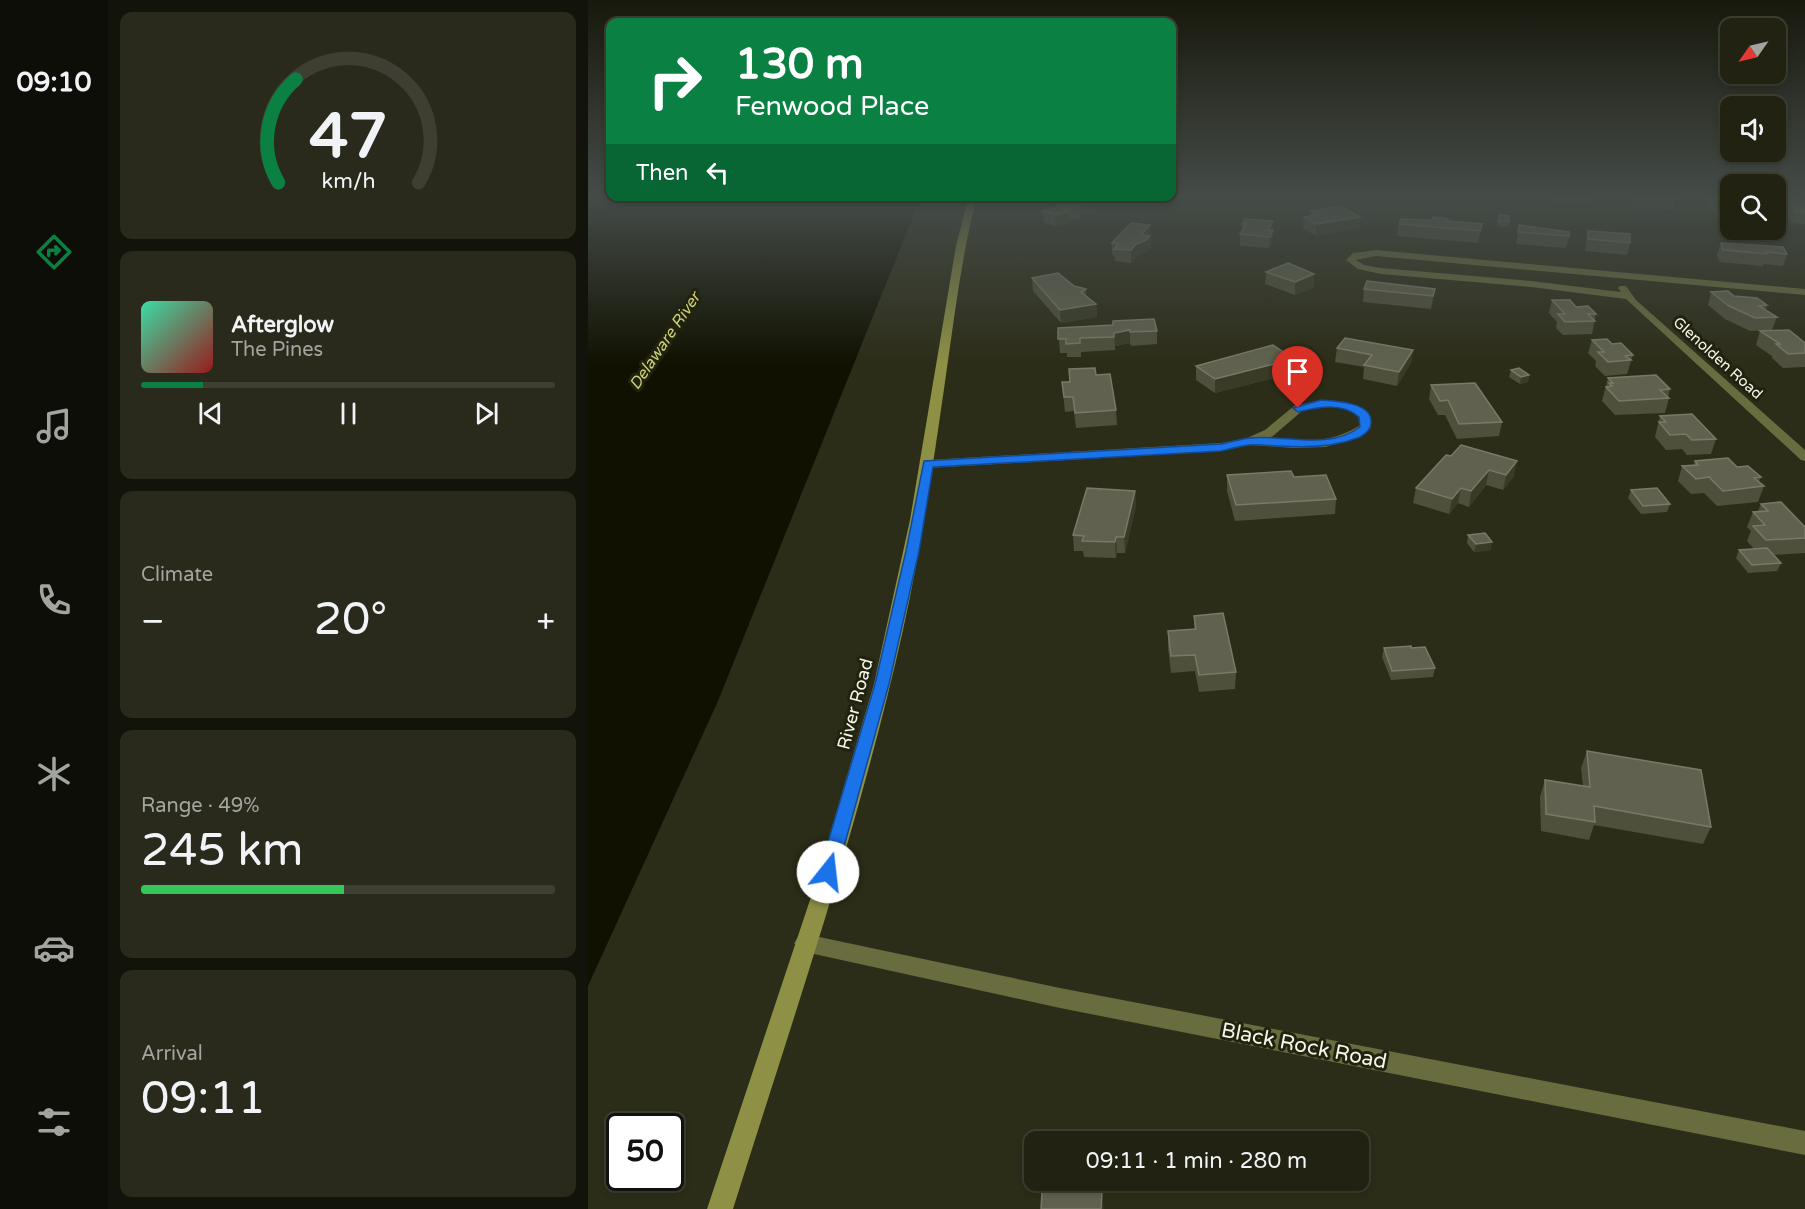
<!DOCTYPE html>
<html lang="en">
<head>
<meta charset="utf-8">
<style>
  :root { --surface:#212212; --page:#292a1b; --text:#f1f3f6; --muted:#a2a49f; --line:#3e3f32; --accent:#0b8043 }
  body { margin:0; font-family:"Varela Round",sans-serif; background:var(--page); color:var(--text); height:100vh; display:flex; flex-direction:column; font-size:22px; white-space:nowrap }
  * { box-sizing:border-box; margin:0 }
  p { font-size:20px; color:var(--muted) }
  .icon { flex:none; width:33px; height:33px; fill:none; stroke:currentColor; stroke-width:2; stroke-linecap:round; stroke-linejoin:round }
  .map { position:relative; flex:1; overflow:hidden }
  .sheet { display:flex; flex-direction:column; gap:12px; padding:12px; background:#12130a; width:480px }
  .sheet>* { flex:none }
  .banner { position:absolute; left:18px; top:18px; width:570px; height:183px; border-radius:12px; box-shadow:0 3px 9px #0003,0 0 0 2px var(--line); background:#0b8043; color:#fff; overflow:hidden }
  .needle { width:39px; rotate:236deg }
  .tools { position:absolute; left:1132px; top:18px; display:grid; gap:12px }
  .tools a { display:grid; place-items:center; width:66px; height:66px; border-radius:12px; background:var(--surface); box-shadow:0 3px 9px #0003,0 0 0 2px var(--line); font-size:30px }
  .speed { position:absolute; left:18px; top:1113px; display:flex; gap:12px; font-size:30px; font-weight:700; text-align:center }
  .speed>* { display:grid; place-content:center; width:78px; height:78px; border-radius:50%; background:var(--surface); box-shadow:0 3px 9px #0003,0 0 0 2px var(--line); line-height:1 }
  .speed .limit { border:3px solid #111; border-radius:9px; background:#fff; color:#111 }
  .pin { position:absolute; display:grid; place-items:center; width:51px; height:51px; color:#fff; margin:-62px -26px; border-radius:50% 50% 50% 0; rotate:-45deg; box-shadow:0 0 6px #0007 }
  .pin .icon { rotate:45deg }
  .me { position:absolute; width:66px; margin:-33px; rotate:16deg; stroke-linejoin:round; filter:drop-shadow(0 0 4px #0008) }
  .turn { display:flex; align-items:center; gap:21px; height:126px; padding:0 30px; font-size:27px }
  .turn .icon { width:78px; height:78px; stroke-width:2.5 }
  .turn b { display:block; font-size:42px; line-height:51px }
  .then { display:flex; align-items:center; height:57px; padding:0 30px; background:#0003; gap:12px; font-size:22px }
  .big { font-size:45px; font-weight:600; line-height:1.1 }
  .sheet .tile { flex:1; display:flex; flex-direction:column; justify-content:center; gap:9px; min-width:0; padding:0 21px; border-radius:12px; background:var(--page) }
  .sheet .dial { align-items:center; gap:0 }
  .dial svg { height:156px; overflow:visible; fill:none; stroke:var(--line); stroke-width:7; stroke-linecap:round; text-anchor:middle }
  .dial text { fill:var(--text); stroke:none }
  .song { display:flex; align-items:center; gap:18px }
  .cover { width:72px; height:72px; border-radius:9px; background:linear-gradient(135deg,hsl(160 70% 55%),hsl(0 70% 35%)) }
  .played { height:6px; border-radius:3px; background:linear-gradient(90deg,var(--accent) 15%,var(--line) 15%) }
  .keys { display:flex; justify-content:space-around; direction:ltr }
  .heat { display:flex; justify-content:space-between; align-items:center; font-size:33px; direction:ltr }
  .charge { height:9px; border-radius:4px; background:linear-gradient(90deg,#34c759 49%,var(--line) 0) }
  .trip { position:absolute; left:436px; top:1131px; width:345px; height:60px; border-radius:12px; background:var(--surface); box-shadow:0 3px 9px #0003,0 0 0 2px var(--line); font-weight:600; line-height:60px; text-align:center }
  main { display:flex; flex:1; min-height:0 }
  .tab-bar { display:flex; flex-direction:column; width:108px; justify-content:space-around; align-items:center; background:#0d0e07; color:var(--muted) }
  .tab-bar .icon { width:42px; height:42px }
  .tab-bar .on { color:var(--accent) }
  .tab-bar b { font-size:27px; color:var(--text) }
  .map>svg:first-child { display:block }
  .water { fill:#101101 }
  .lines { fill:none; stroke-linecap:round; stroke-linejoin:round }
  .minor { fill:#696c3f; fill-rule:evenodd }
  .tertiary { fill:#696c3f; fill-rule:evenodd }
  .secondary { fill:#8d9045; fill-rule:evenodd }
  .wall { fill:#4f503c }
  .shaded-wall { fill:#393b26 }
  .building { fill:#60624f; stroke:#787967; stroke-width:1.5 }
  .route { fill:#1a73e8; stroke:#114b97; stroke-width:1.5 }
  .labels { text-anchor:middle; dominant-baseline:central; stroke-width:6; stroke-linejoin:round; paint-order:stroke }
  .far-street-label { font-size:15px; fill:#f5f6e9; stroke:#22230f }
  .far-water-label { font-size:16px; font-style:italic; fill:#cacf74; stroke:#22230f }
  .street-label { font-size:18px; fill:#f5f6e9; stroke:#22230f }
  .near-street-label { font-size:21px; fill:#f5f6e9; stroke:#22230f }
</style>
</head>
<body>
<main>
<nav class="tab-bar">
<b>09:10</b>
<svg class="icon on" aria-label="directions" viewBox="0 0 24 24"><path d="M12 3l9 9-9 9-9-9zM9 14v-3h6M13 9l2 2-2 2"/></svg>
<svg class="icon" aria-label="music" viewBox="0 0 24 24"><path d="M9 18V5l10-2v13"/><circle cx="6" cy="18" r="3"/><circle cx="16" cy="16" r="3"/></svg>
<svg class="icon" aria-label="phone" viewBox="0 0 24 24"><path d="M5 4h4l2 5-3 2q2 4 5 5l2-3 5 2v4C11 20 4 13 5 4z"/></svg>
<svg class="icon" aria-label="climate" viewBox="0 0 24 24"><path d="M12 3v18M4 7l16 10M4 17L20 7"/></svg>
<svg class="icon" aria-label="car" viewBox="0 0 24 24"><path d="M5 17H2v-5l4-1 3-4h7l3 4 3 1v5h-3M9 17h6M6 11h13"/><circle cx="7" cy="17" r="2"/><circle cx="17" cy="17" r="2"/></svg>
<svg class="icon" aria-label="filters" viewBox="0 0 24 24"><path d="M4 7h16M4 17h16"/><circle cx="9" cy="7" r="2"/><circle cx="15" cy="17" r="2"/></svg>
</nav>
<section class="sheet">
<div class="tile dial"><svg viewBox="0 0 100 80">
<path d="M14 69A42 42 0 1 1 86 69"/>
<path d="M14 69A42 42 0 0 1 23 16" stroke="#0b8043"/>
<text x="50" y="56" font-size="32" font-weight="700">47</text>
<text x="50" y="72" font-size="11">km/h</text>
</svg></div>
<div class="tile">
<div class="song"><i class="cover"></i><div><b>Afterglow</b><p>The Pines</p></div></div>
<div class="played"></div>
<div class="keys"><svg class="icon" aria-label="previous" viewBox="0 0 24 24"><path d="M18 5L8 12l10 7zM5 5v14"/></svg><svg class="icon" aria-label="pause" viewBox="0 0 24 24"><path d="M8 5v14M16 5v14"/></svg><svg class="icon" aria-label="next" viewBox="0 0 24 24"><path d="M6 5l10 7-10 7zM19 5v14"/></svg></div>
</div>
<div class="tile"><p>Climate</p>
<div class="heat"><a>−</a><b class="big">20°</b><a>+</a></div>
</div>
<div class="tile"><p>Range · 49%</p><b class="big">245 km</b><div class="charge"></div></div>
<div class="tile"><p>Arrival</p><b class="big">09:11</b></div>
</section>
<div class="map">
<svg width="1217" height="1209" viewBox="0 0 1217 1209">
  <rect width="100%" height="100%" fill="#2c2d18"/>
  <!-- water -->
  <path class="water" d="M0,196L333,197L130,701L0,986Z"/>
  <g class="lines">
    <!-- minor -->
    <path class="minor" d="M1211,196H1217V198H1212Z
      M788,250L1217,289V295L788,256L768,260L776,265L793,268L943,281L1033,292L1030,288L1032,286H1038L1048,300L1217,450V461L1213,460L1038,299L943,287L793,274L770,269L758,260L765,253Z
      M733,400C753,401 784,402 783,428L769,438L737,447L706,448L662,445L633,451L340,468L334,464L340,460L633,443L659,438L677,430L706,406ZM733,406C747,407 765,407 772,420L771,426C742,444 710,442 677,439L685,436L714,411Z"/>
    <!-- tertiary -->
    <path class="tertiary" d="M217,934L472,988L1217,1131V1155L472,1008L217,952L210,949L206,943L210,937Z"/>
    <!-- secondary -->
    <path class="secondary" d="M381,196H389C373,258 366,320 357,382C345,465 333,549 315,630C271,827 205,1018 145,1209H119L228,882L286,684L322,520L368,246Z"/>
  </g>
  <!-- wall -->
  <path class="wall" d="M957,196H1005L1004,204L965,201L966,199L957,198Z
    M1045,196H1088V199L1085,210L1046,208L1044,200Z
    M1121,196H1143V215L1127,214L1125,211L1119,210L1118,206Z
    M1200,199L1217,201V224L1203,223L1197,210Z
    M469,207H507L506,213L494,214L492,219H482V222L468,227L456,222L455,211Z
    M723,211L772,217L771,228L728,236L715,228L716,217L722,216Z
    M911,215L921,222L920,227L909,226Z
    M860,221L894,224L890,243L809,236L811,224Z
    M654,224L684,230L685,242L681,248L652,246V234L654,231Z
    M562,225L563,247L559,252L549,256L543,263L527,261L526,255H524V243Z
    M931,225L981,236L978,248L928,244Z
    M1000,231L1042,243L1039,255L997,251Z
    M1133,243L1199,254L1195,266L1176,264L1175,266L1132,262L1129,255Z
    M678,272L726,274V287L707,295L677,284Z
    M444,278L498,289V296L508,304L509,317L473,323L445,291Z
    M776,289H847L845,302L843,309L775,302Z
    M1123,292L1146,296L1179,305L1178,310L1189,317L1184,330L1162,331L1137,319L1120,305Z
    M964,300L988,307L1008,314L1004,334L975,335L968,328L969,322L961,313Z
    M470,328L569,331V344L543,346L542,343L527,346V350L493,352V357H479V353H472Z
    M1172,331L1217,343V367L1195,368L1184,358V356L1168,345Z
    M1004,340L1024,344L1045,355L1039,374L1017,376L1007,366L1008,361L1000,353Z
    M749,348L825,350L823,363L809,386L775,379L776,367L747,362Z
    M608,366L705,373L627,393L608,380Z
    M923,370L941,375L940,382L932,384L921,377Z
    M508,375L528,410L529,425L488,428L486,411L477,412L474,382H482Z
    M1020,378L1082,389L1080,397L1081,398L1077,413L1027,415L1014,401Z
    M843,385L914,422L911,436L869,439L857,415H850L841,399Z
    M1072,416L1128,439L1123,454L1099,455L1094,449L1078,450L1067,437Z
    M858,455L926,476L915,490L898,485L881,507L870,503L861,514L825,503L828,488Z
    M1107,461L1149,467L1173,477L1171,482L1176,486L1170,502L1129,506L1116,493L1103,494L1090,481L1094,466L1105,465Z
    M639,475L706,477L748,499L747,514L647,521L639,491Z
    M1043,490L1082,504L1079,512L1053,514L1040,498Z
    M547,491L548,506L537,553H529L528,558L496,557L495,551H486L485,535Z
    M1173,504L1217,527V553L1185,555L1193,563L1189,571L1160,573L1148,558L1151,550L1166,549L1159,541L1163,531L1159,527L1165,512L1170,511Z
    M880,535L903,550L886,552L879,543Z
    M606,616L648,672L647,689L611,692L607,671L583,673L580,648V631L606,629Z
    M796,648H823L847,668L845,677L803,680L794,657Z
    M999,751L1123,827L1115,844L1006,825L1001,840L953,831L952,797L957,780L995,786L993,768Z"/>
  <!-- shaded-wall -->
  <path class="shaded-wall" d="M507,196V207L506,213L494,214L492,219L491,208L493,203Z
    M479,208V212L481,211L482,222L468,227L467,215L477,210Z
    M772,217L771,228L728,236V224Z
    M685,221V242L681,248L682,237L680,230Z
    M562,225L563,247L559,252L549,256L543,263V250L553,235Z
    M726,274V287L707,295V282Z
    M847,289L845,302L843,309L845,296Z
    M508,304L509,317L473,323L472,310Z
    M542,330V343L527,346L526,333Z
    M825,350L823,363L809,386L811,372Z
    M706,359L705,373L627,393V379Z
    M941,375L940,382L932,384L933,377Z
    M929,461L926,476L915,490L918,475Z
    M901,470L898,485L881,507L883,491Z
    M873,488L870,503L861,514L864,499Z
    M547,491L548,506L537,553L536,537Z
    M528,537L529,553L528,558L527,542Z
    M904,542L903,550L886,552L888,544Z
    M514,1192L516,1209H513Z"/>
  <!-- building -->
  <path class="building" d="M472,196H507L505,201L493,203L491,208H479L477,210L481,211L467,215L455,211L469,207Z
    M1048,196H1088V199L1048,197Z
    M1121,196H1143V204L1130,203L1129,200L1122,199Z
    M1200,199L1217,201V213L1207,212Z
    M752,206L772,217L728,224L716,217L729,215L723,211Z
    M911,215L921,216V222L910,221Z
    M845,217L860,219V221L894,224L892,231L811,224L813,219L844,220Z
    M657,219L685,221L680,230H685L682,237L652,234L658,224H654Z
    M543,223L562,225L553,235L562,236L558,240L548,244L543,250L526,249L531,244L524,243Z
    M931,225L981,232V236L930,232Z
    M1000,231L1042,234V243L1000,239Z
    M1133,243L1195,247L1199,254L1178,252L1179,254L1135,250Z
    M700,263L726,274L707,282L678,272Z
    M470,273L486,286L498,289L493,292L508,304L472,310L444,278Z
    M779,281L847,289L845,296L776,289Z
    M1140,291L1146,296L1169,298L1179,305L1171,306L1189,317L1167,318L1141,306L1123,292Z
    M964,300H982L988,307L1000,306L1008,314H1000L1007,321L977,322L970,314H977Z
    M566,319L569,331L542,332V330L526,333V337L492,338V343L478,344V339H470V328L525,325V321Z
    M1201,330L1217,343V353L1200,354L1188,344H1192L1172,331Z
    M757,338L825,350L811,372L776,365L784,355L749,348Z
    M1019,339L1024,344L1033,343L1045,355L1037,356L1043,360L1020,362L1010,352H1016L1004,340Z
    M685,345L706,359L627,379L608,366Z
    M507,368L508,375L522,374L528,410L487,413L485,397H476L474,382H482L481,369Z
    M931,368L941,375L933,377L923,370Z
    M1068,375L1082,389L1072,390L1081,398L1031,401L1018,387L1024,386L1021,383H1025L1020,378Z
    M887,383L914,422L871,424L860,400L852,401L843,385Z
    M1104,414L1128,439L1104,440L1098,434L1082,435L1071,422H1078L1072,416Z
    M873,445L929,461L918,475L901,470L883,491L873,488L864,499L828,488L858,455L863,456Z
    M1140,458L1149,467L1160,466L1173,477L1166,478L1176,486L1135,491L1121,477L1108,479L1094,466L1110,465L1107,461Z
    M703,471L706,477L738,475L748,499L648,505L639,475Z
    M499,488L547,491L536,537H528L527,542L494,541L496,536L485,535Z
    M1069,488L1082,504L1055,506L1043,490Z
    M1193,502L1217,527V538L1178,540L1165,526L1177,525L1165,512L1180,511L1173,504Z
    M897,533L904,542L888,544L880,535Z
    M1179,548L1193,563L1164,565L1151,550Z
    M635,613L648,672L611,675L607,655L583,656L580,631L608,629L606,616Z
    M823,646V648L837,647L847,668L804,671L796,648Z
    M999,751L1113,770L1123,827L1006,806L1007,822L958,814L957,780L1002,787Z
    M454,1192H514L513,1209H453Z"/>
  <!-- sky -->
  <linearGradient id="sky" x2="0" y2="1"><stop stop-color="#18190d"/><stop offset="0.54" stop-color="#454c48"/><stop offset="1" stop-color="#454c48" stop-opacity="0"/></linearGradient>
  <rect width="1217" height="365" fill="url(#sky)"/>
  <!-- route -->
  <path class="route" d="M733,400C747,401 785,402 783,423C783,430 777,434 772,437C747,447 720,448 693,446C683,446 671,444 661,445C652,446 642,449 633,451L345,467L331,551L301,684L249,872L247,878L240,880L234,878L231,872L287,684L318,551L336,461L633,444C643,442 652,439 661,438C697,434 740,451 772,427L771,417C754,402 730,407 710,412L705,408Z"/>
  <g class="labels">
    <!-- far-street labels -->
    <g class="far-street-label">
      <text transform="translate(1130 358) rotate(42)">Glenolden Road</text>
    </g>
    <!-- far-water labels -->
    <g class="far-water-label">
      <text transform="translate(77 341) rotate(-56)">Delaware River</text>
    </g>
    <!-- street labels -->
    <g class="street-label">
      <text transform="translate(267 704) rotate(-75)">River Road</text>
    </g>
    <!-- near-street labels -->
    <g class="near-street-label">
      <text transform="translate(716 1046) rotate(11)">Black Rock Road</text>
    </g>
  </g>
</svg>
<div class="tools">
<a><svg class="needle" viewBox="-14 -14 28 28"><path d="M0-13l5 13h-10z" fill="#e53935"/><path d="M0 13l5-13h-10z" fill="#a2a49f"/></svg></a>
<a><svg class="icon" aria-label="sound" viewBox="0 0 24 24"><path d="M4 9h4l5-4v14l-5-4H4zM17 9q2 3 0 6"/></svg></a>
<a><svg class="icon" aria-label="search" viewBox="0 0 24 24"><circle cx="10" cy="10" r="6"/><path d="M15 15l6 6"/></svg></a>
</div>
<div class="speed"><div class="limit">50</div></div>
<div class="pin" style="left:710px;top:408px;background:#d93025"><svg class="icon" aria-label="arrive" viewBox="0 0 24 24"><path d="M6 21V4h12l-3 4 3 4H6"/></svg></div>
<svg class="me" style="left:240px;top:872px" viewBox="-20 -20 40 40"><circle r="19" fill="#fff"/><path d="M0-13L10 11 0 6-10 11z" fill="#1a73e8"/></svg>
<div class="trip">09:11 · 1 min · 280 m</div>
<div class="banner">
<div class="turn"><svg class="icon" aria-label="right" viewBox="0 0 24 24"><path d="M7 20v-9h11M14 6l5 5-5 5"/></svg><div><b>130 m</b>Fenwood Place</div></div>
<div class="then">Then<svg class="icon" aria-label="left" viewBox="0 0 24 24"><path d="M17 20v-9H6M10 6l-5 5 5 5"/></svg></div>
</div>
</div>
</main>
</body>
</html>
